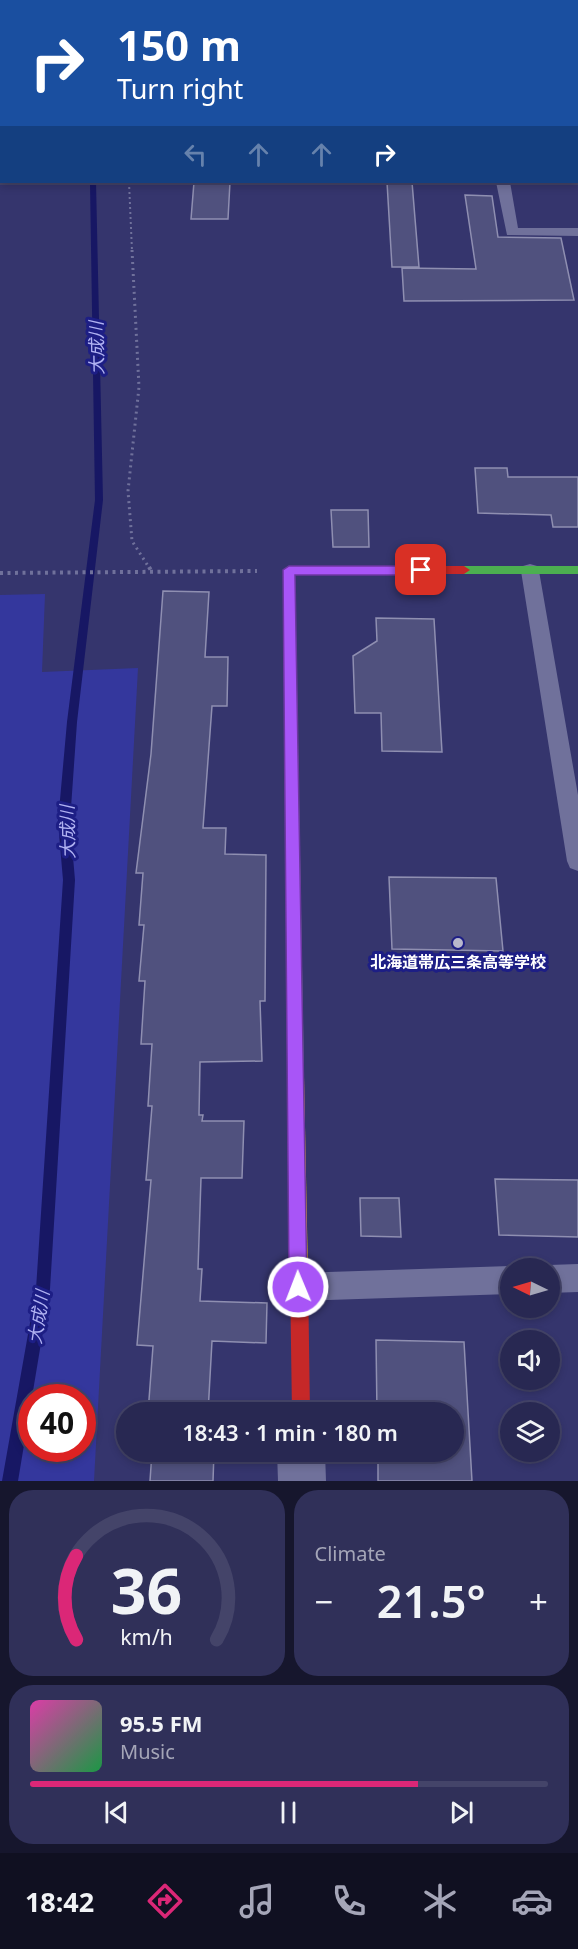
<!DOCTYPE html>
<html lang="en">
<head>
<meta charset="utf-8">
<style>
  :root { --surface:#282852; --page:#303059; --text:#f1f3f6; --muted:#a5a6b8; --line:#444469; --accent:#db2777 }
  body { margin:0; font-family:"Noto Sans","Noto Sans JP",sans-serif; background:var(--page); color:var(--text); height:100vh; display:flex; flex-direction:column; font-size:22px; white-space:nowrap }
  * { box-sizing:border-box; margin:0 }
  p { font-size:20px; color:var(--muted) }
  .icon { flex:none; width:33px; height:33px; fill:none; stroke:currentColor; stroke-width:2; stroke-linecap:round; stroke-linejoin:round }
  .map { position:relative; height:1481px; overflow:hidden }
  .sheet { display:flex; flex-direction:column; gap:9px; padding:9px; background:#16162d; flex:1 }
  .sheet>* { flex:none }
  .banner { position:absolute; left:0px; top:0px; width:579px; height:183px; box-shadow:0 3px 9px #0003,0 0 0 2px var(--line); background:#1a4fa0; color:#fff; overflow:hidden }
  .needle { width:39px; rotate:275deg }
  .buttons { position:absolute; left:500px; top:1258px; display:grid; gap:12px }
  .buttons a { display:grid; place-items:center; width:60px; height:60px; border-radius:50%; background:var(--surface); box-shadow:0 3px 9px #0003,0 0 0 2px var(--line); font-size:30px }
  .speed { position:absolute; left:18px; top:1384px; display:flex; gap:12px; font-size:30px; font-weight:700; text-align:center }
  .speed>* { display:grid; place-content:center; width:78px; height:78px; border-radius:50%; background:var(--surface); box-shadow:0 3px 9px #0003,0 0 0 2px var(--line); line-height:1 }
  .speed .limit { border:9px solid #d22; background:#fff; color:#111 }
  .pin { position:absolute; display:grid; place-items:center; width:51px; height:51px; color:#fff; margin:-26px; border-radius:12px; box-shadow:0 3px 9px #0006 }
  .me { position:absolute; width:66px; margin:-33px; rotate:359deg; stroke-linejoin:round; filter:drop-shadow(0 0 4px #0008) }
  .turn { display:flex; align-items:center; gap:21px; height:126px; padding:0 18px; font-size:27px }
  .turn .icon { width:78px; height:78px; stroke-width:2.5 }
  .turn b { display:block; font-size:42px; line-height:51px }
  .lanes { display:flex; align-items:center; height:57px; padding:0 18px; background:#0003; justify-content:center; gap:30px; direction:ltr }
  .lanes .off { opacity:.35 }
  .big { font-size:45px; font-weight:600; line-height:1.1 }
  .sheet .widget { flex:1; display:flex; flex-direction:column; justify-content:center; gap:9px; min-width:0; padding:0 21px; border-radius:24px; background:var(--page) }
  .sheet .dial { align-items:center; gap:0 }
  .dial svg { height:156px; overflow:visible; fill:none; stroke:var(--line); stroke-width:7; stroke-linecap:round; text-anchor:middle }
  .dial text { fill:var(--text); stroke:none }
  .song { display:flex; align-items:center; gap:18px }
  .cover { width:72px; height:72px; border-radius:9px; background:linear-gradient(135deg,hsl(320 70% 55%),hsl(140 70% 35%)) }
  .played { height:6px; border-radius:3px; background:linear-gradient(90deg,var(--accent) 75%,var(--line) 75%) }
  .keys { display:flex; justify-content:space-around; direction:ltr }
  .heat { display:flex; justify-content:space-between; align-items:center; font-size:33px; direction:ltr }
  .sheet .tiles { flex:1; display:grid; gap:9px; grid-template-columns:1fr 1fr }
  .widget:last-child { grid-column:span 2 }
  .trip { position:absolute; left:116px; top:1402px; width:348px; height:60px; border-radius:30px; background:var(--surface); box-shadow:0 3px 9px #0003,0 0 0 2px var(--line); font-weight:600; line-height:60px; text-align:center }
  .tabs { display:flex; height:96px; justify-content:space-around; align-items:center; background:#101021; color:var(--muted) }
  .tabs .icon { width:42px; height:42px }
  .tabs .selected { color:var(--accent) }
  .tabs b { font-size:27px; color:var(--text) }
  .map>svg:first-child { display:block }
  .green { fill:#34379d; fill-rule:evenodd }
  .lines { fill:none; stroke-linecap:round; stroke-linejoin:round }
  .stream { fill:#171764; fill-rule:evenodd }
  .building { fill:#50517e; stroke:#8f8fb1; stroke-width:1.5 }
  .path-far2 { stroke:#70719b; stroke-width:2; stroke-dasharray:2 3; stroke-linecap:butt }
  .path-far1 { stroke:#70719b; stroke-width:3; stroke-dasharray:2 4; stroke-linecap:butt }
  .path { stroke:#70719b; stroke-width:4; stroke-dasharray:3 4.5; stroke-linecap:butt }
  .lane { fill:#70719b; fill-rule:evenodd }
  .street { fill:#70719b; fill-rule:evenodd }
  .fast { fill:#4caf50; fill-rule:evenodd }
  .slow { fill:#ffc107; fill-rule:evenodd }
  .jam { fill:#c62828; fill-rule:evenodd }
  .route { fill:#a855f7; stroke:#6d37a1; stroke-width:1.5 }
  .poi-dot { fill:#b8b8cc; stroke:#1d1e85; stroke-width:2 }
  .labels { text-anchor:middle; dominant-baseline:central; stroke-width:6; stroke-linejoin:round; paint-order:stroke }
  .poi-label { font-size:16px; font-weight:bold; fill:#fff; stroke:#1d1e85 }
  .water-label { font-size:18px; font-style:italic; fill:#b0b2f2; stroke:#1d1e85 }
</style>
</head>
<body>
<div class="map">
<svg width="578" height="1481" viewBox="0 0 578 1481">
  <rect width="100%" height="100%" fill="#35356d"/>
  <!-- green -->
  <path class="green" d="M45,594L42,672L138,668L94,1481H0V595ZM32,1398H82V1449H32Z"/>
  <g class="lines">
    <!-- stream -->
    <path class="stream" d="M92,0H98V2H92Z
      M90,182H96L103,500L77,722L70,822L75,880L50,1289L18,1481H2L36,1289L63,880L58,822L67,722L95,500Z"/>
  </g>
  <!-- building -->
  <path class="building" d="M194,182H230L228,219H191Z
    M387,182H412L419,267H392Z
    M465,195L492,196L498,237L561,238L574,300L404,301L402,268L476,269Z
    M475,468H507L508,477H578V527H553L551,515L478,513Z
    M331,510H368L369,547H333Z
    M163,591L209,592L205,657H228L227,706H212L203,828H226L225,854L266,855L265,1001H260L262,1061L200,1062L199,1115H203L202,1121H244L242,1178H201L198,1269H202L200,1301L267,1303L266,1343L212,1341L208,1413H148L153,1346L137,1345L151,1180H146L152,1106H148L152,1044H141L145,981H139L144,925H139L143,873H136L151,754Z
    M376,618L434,619L442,752L382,751L381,713H355L353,656L377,641Z
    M389,877L496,878L503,951L392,949Z
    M495,1179L578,1180V1237L499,1235Z
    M360,1198H399L401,1237L361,1236Z
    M376,1340L464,1342L472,1481H378V1452H453V1413H377Z
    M152,1452H214L213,1481H150Z"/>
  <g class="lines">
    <!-- path-far2 -->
    <path class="path-far2" d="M129,182L132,251"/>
    <!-- path-far1 -->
    <path class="path-far1" d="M132,250L139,387L128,491L132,541L150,569"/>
    <!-- path -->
    <path class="path" d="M149,567L152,572
      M0,573L257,571"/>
    <!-- lane -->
    <path class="lane" d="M159,0H171V2H159Z
      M393,0H405V2H393Z
      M496,182H510L518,228H578V236L507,235Z
      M530,564L537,566L539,571L578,795V871L570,868L567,861L521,571L523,566Z
      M578,1264V1292L549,1293V1269H540L549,1265Z
      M510,1266L517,1269H510V1294L298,1301L288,1297L284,1287L288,1277L298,1273Z"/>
    <!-- street -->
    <path class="street" d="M290,0H308V2H290Z
      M277,1452H325L326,1481H278Z"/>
    <!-- fast -->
    <path class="fast" d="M0,122H2V128H0Z
      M464,566H578V574H464L458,570Z
      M289,574L295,578L304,1077L302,1082L296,1085L290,1082L288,1077L283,578Z"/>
    <!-- slow -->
    <path class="slow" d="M296,1069L302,1072L304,1077L308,1275L305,1281L299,1284L293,1281L290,1275L288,1077L290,1072Z"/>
    <!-- jam -->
    <path class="jam" d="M289,566H464L470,570L464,574H295L293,581L289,582L283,578V570Z
      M299,1266L305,1269L308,1275L310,1413H292L290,1275L293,1269Z"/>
  </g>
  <!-- route -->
  <path class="route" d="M289,566H421L427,570L421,575H295L307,1287L304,1294L298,1297L292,1294L289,1287L283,570Z"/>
  <!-- markers -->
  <circle class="poi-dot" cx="458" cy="943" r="6"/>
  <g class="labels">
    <!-- poi labels -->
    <g class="poi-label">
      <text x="458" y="962">北海道帯広三条高等学校</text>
    </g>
    <!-- water labels -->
    <g class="water-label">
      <text transform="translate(96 348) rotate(-91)">大成川</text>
      <text transform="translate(67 832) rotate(-91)">大成川</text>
      <text transform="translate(38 1317) rotate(-81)">大成川</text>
    </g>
  </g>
</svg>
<div class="buttons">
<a><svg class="needle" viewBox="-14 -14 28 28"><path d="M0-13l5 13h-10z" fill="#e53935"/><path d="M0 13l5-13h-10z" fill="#a5a6b8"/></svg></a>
<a><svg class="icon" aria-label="sound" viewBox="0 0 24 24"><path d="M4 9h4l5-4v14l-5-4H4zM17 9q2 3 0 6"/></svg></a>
<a><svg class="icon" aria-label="layers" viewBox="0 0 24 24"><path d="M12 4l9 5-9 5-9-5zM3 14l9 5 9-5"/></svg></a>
</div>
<div class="speed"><div class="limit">40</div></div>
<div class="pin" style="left:421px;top:570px;background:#d93025"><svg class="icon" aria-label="arrive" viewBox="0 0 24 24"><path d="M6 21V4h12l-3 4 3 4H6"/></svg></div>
<svg class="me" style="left:298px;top:1287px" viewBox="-20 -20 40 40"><circle r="17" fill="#a855f7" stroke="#fff" stroke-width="3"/><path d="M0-11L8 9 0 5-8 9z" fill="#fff"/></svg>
<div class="trip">18:43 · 1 min · 180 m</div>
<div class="banner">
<div class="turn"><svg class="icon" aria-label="right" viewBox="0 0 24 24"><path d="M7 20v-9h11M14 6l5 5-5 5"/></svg><div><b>150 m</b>Turn right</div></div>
<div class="lanes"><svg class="icon off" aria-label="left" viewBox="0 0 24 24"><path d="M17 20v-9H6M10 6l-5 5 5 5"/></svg><svg class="icon off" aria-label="ahead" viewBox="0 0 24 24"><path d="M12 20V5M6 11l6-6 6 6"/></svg><svg class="icon off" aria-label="ahead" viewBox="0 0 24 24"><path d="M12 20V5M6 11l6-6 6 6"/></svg><svg class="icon" aria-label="right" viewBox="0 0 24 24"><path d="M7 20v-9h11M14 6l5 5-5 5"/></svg></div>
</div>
</div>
<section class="sheet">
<div class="tiles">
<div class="widget dial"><svg viewBox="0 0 100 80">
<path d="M14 69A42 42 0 1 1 86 69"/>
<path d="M14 69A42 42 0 0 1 14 26" stroke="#db2777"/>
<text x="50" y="56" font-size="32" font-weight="700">36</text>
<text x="50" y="72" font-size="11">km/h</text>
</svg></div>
<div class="widget"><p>Climate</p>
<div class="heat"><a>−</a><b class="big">21.5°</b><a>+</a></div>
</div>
<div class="widget">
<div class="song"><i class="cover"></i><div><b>95.5 FM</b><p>Music</p></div></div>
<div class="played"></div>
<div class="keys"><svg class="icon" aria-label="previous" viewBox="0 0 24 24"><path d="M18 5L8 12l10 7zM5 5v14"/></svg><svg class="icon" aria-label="pause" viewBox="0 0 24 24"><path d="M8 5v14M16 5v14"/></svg><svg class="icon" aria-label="next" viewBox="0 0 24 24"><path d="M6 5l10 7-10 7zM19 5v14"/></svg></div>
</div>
</div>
</section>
<nav class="tabs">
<b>18:42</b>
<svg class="icon selected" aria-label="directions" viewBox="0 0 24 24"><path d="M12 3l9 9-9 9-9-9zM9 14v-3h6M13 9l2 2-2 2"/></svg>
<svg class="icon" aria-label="music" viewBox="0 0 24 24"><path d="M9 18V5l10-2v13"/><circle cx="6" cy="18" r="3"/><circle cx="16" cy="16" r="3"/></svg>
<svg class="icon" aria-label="phone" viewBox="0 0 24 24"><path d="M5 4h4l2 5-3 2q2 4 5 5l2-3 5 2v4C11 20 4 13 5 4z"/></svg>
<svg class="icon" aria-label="climate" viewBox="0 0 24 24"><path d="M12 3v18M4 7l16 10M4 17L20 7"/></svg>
<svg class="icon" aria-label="car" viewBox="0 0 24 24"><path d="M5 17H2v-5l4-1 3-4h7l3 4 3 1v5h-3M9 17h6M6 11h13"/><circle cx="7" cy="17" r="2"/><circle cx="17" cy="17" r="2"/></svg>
</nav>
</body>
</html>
